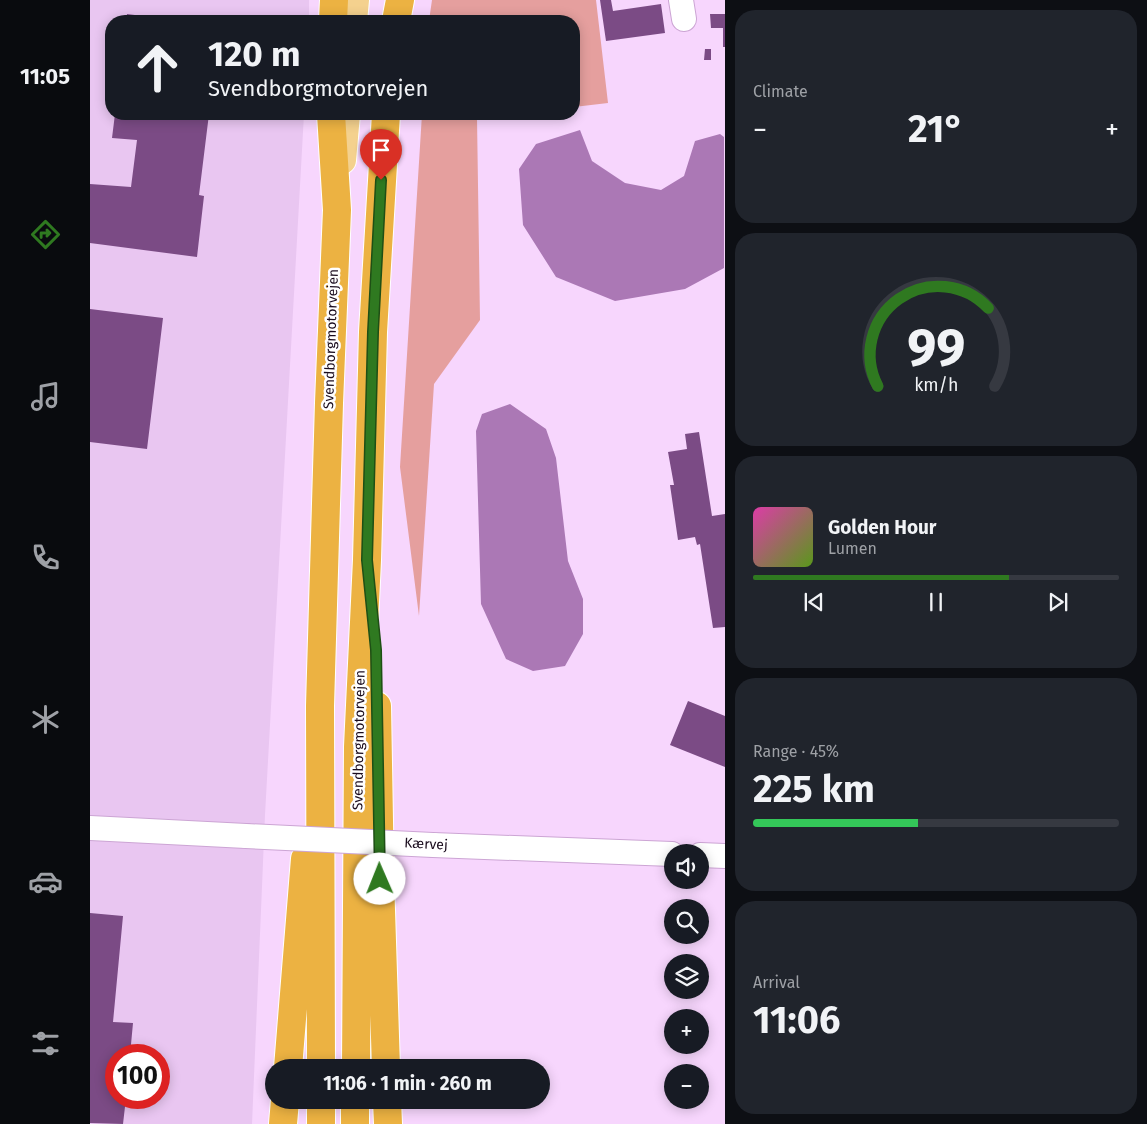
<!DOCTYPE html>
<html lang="en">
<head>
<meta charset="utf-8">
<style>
  :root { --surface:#171b24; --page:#20242c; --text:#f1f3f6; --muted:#9ea1a6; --line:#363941; --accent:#2f7920 }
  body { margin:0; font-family:"Fira Sans",sans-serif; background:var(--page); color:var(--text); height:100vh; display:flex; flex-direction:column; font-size:19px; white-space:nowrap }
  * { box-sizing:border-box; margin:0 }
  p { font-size:16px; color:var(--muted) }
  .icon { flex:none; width:28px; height:28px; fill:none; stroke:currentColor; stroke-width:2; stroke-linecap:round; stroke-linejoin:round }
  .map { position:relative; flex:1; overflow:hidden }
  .sheet { display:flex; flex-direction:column; gap:10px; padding:10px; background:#0d0f14; width:422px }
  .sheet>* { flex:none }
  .top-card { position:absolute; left:15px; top:15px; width:475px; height:105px; border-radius:20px; box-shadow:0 2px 12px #0003; background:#171b24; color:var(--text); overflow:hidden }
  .buttons { position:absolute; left:574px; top:844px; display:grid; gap:10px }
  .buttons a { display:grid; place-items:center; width:45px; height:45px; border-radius:50%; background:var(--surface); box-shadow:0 2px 12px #0003; font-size:25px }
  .speed { position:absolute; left:15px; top:1044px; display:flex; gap:10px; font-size:25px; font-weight:700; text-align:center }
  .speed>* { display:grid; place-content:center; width:65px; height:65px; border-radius:50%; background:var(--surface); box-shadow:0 2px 12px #0003; line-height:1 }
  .speed .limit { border:8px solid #d22; background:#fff; color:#111 }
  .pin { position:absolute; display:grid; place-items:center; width:42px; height:42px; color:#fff; margin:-51px -21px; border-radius:50% 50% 50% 0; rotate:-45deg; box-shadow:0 0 5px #0007 }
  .pin .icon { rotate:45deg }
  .me { position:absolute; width:55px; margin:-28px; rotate:359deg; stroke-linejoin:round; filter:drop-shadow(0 0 4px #0008) }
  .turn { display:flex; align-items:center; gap:18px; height:105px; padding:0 20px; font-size:22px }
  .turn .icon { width:65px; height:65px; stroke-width:2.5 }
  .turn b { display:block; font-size:35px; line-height:42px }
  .big { font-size:38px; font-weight:700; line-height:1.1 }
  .sheet .card { flex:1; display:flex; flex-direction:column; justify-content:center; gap:8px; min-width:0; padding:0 18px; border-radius:20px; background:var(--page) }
  .sheet .dial { align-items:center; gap:0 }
  .dial svg { height:130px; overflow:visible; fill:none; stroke:var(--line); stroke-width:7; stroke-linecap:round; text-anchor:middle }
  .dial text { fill:var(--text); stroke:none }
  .song { display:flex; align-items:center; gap:15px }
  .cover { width:60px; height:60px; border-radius:8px; background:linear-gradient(135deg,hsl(320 70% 55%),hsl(90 70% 35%)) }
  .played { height:5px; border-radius:2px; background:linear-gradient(90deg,var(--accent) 70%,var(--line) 70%) }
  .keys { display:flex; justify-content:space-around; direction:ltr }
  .heat { display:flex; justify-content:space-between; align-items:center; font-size:28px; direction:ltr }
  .charge { height:8px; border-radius:4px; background:linear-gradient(90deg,#34c759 45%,var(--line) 0) }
  .trip { position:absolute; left:175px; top:1059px; width:285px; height:50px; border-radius:25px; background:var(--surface); box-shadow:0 2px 12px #0003; font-weight:700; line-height:50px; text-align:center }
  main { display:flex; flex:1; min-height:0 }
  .tab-bar { display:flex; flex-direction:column; width:90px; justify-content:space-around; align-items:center; background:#090b0e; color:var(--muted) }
  .tab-bar .icon { width:35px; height:35px }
  .tab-bar .current { color:var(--accent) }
  .tab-bar b { font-size:22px; color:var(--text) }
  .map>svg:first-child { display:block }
  .built { fill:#e9c6f1; fill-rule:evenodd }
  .green { fill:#e59f9e }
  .water { fill:#ab78b5 }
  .building { fill:#7b4b85 }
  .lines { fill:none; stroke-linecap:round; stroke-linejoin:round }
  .minor-casing { stroke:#cca5d4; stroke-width:26 }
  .major-casing { stroke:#fff; stroke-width:30 }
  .highway-casing { stroke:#fff; stroke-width:30 }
  .minor { stroke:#fff; stroke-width:24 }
  .major { stroke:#f4d18e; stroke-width:28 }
  .highway { stroke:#ecb242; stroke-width:28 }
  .minor-bridge-casing { stroke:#cca5d4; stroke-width:26; stroke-linecap:butt }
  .minor-bridge { stroke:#fff; stroke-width:24 }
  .route-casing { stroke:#1f4f15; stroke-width:12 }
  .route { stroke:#2f7920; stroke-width:9 }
  .labels { text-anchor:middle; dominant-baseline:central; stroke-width:5; stroke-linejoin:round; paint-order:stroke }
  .street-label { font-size:14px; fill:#1a0c1d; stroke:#fff }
</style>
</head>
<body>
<main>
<nav class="tab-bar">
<b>11:05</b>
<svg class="icon current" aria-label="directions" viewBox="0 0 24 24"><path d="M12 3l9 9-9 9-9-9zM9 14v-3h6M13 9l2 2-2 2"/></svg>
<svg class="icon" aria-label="music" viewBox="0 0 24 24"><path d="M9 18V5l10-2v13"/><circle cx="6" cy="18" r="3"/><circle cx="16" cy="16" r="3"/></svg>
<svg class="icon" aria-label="phone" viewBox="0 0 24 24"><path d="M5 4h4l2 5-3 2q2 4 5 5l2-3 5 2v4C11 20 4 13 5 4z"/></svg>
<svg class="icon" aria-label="climate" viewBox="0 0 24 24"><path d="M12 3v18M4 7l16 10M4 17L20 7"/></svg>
<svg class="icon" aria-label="car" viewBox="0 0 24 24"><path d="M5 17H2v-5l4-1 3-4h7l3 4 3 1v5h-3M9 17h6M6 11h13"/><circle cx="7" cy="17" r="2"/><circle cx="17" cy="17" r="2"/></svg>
<svg class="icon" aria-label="filters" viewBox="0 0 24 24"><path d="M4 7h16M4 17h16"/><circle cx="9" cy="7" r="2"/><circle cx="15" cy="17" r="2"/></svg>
</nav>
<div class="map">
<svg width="635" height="1124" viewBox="0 0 635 1124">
  <rect width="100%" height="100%" fill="#f7d6fd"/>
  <!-- built -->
  <path class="built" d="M0,0H219V21H21V114H214L175,815L162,1124H0ZM26,1055H69V1098H26Z"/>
  <!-- green -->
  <path class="green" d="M342,0H506L518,103L484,107V21H339Z
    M332,114H424L387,118L390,320L344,384L329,616L310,467Z"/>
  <!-- water -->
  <path class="water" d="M490,130L502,161L535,183L571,190L594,176L605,141L630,134L634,137V268L595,289L525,301L466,277L433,225L429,169L446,144Z
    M420,404L456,429L466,458L478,561L493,599V634L475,666L443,671L416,659L391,604L386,431L392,414Z"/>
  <!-- building -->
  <path class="building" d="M510,0H521L523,11L571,4L575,33L516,41Z
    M37,14L84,20V21H36Z
    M620,14H635V47H633V28H621Z
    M615,49H621V60H614Z
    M25,114H119L109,195L114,196L107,257L0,243V184L41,187L47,140L22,138Z
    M0,309L73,318L57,449L0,442Z
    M609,432L622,516L635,514V627L623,628L610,544L607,545L605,537L588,540L580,485H584L578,452L597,449L595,434Z
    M598,701L635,716V767L580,745Z
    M0,913L33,916L23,1022L43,1023L40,1055H26V1098H36L33,1124L0,1123Z"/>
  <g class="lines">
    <defs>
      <path id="minor" d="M591,0L594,19
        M0,828L156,836
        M343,845L582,854
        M610,855L635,856"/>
      <path id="major" d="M263,21L265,0
        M252,160L256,114"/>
      <path id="highway" d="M243,21L244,0
        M306,21L310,0
        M287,706L290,879L296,1068
        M198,1068L215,859
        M231,1068L230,706L239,403L247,210L241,114
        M266,1068L268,747L277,560L283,332L296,114
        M297,1100L298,1124
        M193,1124L195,1100
        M231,1124V1100
        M265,1124V1100"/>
    </defs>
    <!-- minor casing -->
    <use href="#minor" class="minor-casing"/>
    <!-- major casing -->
    <use href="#major" class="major-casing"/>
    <!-- highway casing -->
    <use href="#highway" class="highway-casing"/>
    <!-- minor -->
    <use href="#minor" class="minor"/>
    <!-- major -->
    <use href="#major" class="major"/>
    <!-- highway -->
    <use href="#highway" class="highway"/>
    <defs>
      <path id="minor-bridge" d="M156,836L343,845"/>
    </defs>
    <!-- minor-bridge casing -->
    <use href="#minor-bridge" class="minor-bridge-casing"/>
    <!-- minor-bridge -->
    <use href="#minor-bridge" class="minor-bridge"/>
  </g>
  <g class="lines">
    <defs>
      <path id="route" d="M290,879L286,650L277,560L283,332L291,180"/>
    </defs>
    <!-- route casing -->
    <use href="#route" class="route-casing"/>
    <!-- route -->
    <use href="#route" class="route"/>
  </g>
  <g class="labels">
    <!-- street labels -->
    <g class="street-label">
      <text transform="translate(241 339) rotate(-88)">Svendborgmotorvejen</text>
      <text transform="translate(269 740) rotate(-89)">Svendborgmotorvejen</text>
      <text transform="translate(336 844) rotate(3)">Kærvej</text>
    </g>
  </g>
</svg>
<div class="buttons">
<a><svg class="icon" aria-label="sound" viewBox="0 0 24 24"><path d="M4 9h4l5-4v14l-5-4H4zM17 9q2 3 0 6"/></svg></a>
<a><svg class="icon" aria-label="search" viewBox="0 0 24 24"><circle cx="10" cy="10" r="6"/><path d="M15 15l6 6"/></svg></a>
<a><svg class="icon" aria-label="layers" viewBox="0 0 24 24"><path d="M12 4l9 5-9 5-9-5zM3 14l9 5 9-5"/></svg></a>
<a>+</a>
<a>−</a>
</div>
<div class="speed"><div class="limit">100</div></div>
<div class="pin" style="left:291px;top:180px;background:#d93025"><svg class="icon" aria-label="arrive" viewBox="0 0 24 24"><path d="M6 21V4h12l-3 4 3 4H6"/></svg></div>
<svg class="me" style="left:290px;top:879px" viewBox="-20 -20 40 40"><circle r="19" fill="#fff"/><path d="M0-13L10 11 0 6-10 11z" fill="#2f7920"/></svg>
<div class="trip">11:06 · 1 min · 260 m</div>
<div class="top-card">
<div class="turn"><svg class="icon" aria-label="ahead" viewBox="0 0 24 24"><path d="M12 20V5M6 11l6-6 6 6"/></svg><div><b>120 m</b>Svendborgmotorvejen</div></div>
</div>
</div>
<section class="sheet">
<div class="card"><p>Climate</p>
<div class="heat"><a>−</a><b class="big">21°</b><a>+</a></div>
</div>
<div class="card dial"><svg viewBox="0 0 100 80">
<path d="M14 69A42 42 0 1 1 86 69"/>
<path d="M14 69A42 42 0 0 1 82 21" stroke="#2f7920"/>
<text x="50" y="56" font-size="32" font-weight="700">99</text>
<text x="50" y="72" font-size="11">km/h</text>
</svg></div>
<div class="card">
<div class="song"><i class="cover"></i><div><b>Golden Hour</b><p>Lumen</p></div></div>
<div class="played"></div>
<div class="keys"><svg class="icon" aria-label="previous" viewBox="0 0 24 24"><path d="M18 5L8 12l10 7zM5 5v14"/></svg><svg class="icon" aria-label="pause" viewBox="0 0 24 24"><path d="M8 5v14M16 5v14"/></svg><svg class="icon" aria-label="next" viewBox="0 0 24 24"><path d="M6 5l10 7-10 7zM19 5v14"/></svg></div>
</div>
<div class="card"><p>Range · 45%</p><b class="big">225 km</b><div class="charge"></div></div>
<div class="card"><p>Arrival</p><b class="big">11:06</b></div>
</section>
</main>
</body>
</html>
